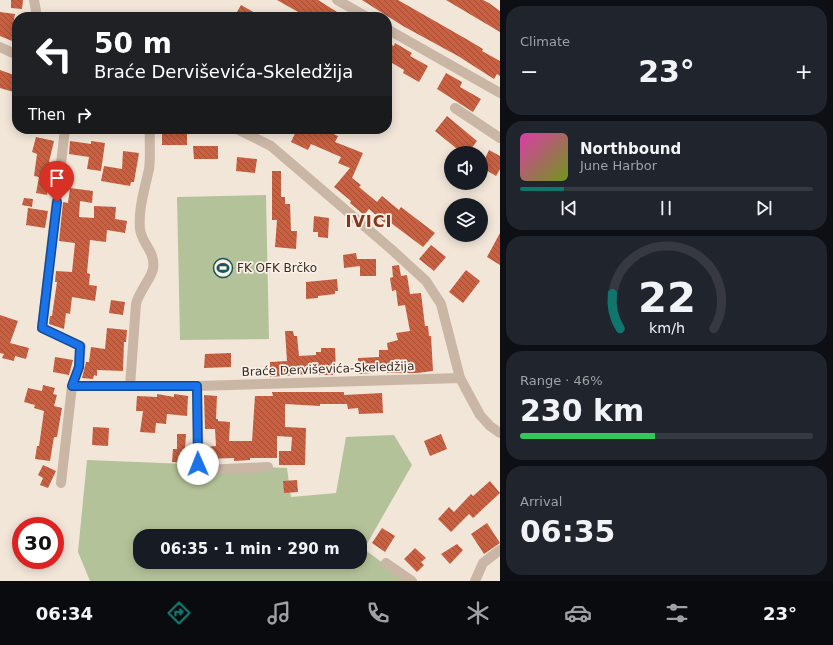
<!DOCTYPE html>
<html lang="en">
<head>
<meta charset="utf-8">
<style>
  :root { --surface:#171b24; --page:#20242c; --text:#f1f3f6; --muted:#9ea1a6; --line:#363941; --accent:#0f766e }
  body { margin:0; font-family:"DejaVu Sans",sans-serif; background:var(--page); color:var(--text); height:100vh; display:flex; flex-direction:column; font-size:15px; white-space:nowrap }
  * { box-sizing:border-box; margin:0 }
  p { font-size:13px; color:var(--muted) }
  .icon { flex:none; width:22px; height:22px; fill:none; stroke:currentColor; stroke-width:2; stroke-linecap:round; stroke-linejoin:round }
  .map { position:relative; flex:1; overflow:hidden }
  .details { display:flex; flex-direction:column; gap:6px; padding:6px; background:#0d0f14; width:333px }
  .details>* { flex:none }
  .hud { position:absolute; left:12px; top:12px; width:380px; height:122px; border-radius:16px; box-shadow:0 2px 10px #0003; background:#202124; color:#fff; overflow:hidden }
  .tools { position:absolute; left:444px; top:146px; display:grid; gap:8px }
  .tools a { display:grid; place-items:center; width:44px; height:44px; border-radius:50%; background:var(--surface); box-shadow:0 2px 10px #0003; font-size:20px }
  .speed { position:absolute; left:12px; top:517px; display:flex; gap:8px; font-size:20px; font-weight:700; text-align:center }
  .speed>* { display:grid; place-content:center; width:52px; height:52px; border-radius:50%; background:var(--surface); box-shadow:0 2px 10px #0003; line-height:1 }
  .speed .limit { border:6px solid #d22; background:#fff; color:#111 }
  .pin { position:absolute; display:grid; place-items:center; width:34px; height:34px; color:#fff; margin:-41px -17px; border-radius:50% 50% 50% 0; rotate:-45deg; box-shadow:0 0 4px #0007 }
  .pin .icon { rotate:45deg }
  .me { position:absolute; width:44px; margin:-22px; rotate:359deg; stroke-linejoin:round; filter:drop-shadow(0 0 3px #0008) }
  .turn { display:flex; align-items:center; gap:14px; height:84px; padding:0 16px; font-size:18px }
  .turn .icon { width:52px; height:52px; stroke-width:2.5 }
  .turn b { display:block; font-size:28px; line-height:34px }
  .then { display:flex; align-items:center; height:38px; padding:0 16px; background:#0003; gap:8px; font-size:15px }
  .big { font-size:30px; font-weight:700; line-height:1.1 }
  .details .card { flex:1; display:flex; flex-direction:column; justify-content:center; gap:6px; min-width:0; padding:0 14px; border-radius:16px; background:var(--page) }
  .details .dial { align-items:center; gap:0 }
  .dial svg { height:104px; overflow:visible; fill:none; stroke:var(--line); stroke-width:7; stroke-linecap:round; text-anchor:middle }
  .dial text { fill:var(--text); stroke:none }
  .song { display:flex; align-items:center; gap:12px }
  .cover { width:48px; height:48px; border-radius:6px; background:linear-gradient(135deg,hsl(320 70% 55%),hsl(80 70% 35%)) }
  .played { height:4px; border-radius:2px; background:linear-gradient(90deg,var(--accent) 15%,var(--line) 15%) }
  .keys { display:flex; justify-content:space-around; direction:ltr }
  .heat { display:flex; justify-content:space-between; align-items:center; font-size:22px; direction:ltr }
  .charge { height:6px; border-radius:3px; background:linear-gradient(90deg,#34c759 46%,var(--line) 0) }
  .trip { position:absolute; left:133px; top:529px; width:234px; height:40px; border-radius:16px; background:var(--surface); box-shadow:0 2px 10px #0003; font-weight:700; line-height:40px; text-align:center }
  .dock { display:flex; height:64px; justify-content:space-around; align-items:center; background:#090b0e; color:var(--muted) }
  .dock .icon { width:28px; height:28px }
  .dock .selected { color:var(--accent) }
  .dock b { font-size:18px; color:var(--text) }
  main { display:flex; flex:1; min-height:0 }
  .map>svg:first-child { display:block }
  .grass { fill:#b4c299; fill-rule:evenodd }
  .building { fill:url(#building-back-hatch) }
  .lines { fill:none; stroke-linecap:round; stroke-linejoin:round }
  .street { stroke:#cab6a5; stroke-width:10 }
  .route-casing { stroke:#114b97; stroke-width:10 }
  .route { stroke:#1a73e8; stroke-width:7 }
  .labels { text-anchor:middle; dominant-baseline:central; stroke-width:3.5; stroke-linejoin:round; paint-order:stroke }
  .poi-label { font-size:12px; fill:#362b27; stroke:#faf0e6; text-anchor:start }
  .street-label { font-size:12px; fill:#362b27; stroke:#faf0e6 }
  .district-label { font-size:16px; font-weight:bold; letter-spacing:1px; fill:#87361d; stroke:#faf0e6 }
</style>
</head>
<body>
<main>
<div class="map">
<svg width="500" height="581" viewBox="0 0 500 581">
  <defs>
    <pattern id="building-back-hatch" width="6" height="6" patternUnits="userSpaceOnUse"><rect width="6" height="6" fill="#ca6040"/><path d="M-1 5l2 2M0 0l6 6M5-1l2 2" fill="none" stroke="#a54f36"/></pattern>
  </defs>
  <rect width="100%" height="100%" fill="#f2e6d9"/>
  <!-- grass -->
  <path class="grass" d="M266,195L269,339L180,340L177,197Z
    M394,435L412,465L364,549L407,581H90L78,552L87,460L287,468L291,497L336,493L346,437ZM140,536H360V562H140Z"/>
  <!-- building -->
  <path class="building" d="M11,0H23L22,9L11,8Z
    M277,0H318L345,17H307Z
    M362,0H398L468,40L483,49L482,51L500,61V76L497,74L494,79L458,56L403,26Z
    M446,0H483L489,3L500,11V32Z
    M241,5L262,17H234Z
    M0,12L15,14L13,25L17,27V43L0,36Z
    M387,43L394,46L395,43L412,53L410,56L428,66L419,82L403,73L404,70L387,60Z
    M0,70L17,76V93L0,88Z
    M446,73L462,82L460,87L481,99L473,112L437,89Z
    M447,116L477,141L468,153H462L435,131Z
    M297,129H308L319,134L322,129L338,136L335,142L363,153L352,178L361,185L359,187L377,202L382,196L399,210L401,207L435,233L423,247L387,220L385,223L369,209L364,215L350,203L351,201L334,187L350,168L338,163L341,157L311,144L308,150L291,142Z
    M162,131L187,132V145H162Z
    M36,137L54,141L49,162L52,163L47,195L36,193L39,177L34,176L37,154L32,152Z
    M70,141L91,144V141L105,143L101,171L87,169L89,157L69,154Z
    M193,146H218V159H194Z
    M489,150L500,156V169L496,176L481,167Z
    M123,151L139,153L134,182H131L130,186L101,181L104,166L122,169Z
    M237,157L257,159L255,173L236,171Z
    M272,171H281V197H285V204H290L291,231H297L296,249L275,247L277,220H272Z
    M70,188L93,191L92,203L80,201L79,217L94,218V206L116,207L115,219L127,221L125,233L107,230L106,242L90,240L87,273L90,274L89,285L97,286L95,301L72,297L70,314L66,313L64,329L49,324L50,316H52L57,282H55L56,271L72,272L75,243L59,241L63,202L68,203Z
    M24,198L33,199L32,207L22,205Z
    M28,208L48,211L45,228L26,225Z
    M314,216L329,218L328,238L318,237V232H313Z
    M500,233V265L487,257Z
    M431,245L446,257L434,271L419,259Z
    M356,253L357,259H376V276H360V266L344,268L343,255Z
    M399,265L401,276L407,275L410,294L421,293L425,326H428L429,336H431L433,371L417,373H387L386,364L371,365L372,373L359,374L358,358L379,357V350H388L387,343L398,340L396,333L410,331L405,305L398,306L396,290L392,291L390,278L393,277L392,266Z
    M466,270L480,281L463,303L449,292Z
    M337,279L338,291H335V294L318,296V298L306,299V282Z
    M111,300L125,302L123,315L109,313Z
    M0,315L18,321L10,343L29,348L26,359L15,356L14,361L2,358L4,354L0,353Z
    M107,328L127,330L126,342H124L123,371L97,370V376L94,375L93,379L82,378L86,362H89L91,347L105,349Z
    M285,331H293L294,336H297L299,356L316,355V352H321V348H335L336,370H333V375H319V373L270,377V362L287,361Z
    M231,353V367L204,368L205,354Z
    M55,357L73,360L69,375L53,372Z
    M43,385L55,388L53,394L57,395L54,406L62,408L57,437H54L50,461L35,459L37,446H39L44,411L34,408L35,405L24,402L28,388L42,391Z
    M272,392H344V395L382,393L383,413L359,414L358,408L348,409L347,404H320V406L285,404V427L306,428L305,465H279V451H291L292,437L277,436V458H250V460L234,461V458L205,459V447L216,446L215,429H205L204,395L217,396L216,419H218V421L230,422L229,441H252L255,396H273Z
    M157,394L174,397V394L188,396L187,416L167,414L166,424L156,423L155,433L140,432L143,411H136L137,396L157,397Z
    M93,427L109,428L108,446L92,445Z
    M177,434H186L185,449L192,450L191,463L172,462L173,449H177Z
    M441,434L447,449L430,456L424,441Z
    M43,465L56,471L48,488L40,485L43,478L38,475Z
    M297,480L298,492L284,493L283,481Z
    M490,481L500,493L473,518L469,514L451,532L438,519L449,507L454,512L471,494L473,496Z
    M487,523L500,543L484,554L471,534Z
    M382,528L395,536L385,552L372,543Z
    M457,544L463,550L450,564L441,554Z
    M415,548L426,558L421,562L424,565L417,572L404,559Z"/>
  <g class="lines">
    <!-- street -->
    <path class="street" d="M34,0L37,17
      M337,0L367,17
      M387,29L500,93
      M0,47L17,55
      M455,108L500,138
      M65,129L42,328L81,346L79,367L72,386H197L460,378
      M237,129L271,146L391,249L426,281L441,304L460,378L480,415L490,426L500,433
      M130,386L136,304C139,291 151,279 153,269C156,251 141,243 140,229C138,209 145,188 149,169C151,156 149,142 150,129
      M197,386L199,466L205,470L268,467
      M61,483L72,386
      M386,563L412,581
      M475,581L483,563L500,550"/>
  </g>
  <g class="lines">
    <defs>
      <path id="route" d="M57,202L42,328L80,346L79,367L72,386H197L198,464"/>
    </defs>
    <!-- route casing -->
    <use href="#route" class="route-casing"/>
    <!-- route -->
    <use href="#route" class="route"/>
  </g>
  <!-- icons -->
  <defs>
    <symbol id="stadium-ring" viewBox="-11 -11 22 22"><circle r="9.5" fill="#faf0e6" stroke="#1b5559" stroke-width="1.5"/><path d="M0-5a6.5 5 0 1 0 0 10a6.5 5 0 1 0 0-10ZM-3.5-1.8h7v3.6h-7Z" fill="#1b5559"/></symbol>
  </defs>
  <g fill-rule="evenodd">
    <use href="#stadium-ring" x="212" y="257" width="22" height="22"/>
  </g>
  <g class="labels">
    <!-- poi labels -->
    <g class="poi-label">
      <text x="237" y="268">FK OFK Brčko</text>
    </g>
    <!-- street labels -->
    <g class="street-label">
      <text transform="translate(328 369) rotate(-2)">Braće Derviševića-Skeledžija</text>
    </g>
    <!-- district labels -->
    <g class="district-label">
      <text x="369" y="221">IVICI</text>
    </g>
  </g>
</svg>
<div class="tools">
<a><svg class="icon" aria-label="sound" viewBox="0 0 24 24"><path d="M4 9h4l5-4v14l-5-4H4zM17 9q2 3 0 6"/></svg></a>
<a><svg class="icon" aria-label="layers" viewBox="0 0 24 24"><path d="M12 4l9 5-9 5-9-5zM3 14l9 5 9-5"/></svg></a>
</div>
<div class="speed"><div class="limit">30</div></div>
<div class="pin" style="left:57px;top:202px;background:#d93025"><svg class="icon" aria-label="arrive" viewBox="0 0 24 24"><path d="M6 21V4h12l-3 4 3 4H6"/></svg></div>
<svg class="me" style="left:198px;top:464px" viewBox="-20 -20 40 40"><circle r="19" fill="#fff"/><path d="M0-13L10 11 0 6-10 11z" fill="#1a73e8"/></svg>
<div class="trip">06:35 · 1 min · 290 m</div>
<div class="hud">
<div class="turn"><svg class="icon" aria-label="left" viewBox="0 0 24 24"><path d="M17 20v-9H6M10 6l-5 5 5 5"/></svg><div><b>50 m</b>Braće Derviševića-Skeledžija</div></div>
<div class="then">Then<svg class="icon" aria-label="right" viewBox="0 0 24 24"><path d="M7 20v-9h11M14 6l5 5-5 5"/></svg></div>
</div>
</div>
<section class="details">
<div class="card"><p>Climate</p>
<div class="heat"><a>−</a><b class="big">23°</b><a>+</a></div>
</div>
<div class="card">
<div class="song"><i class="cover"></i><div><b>Northbound</b><p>June Harbor</p></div></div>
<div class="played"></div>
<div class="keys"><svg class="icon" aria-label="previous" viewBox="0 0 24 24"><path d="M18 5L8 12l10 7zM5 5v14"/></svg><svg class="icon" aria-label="pause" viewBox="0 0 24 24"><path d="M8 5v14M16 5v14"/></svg><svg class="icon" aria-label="next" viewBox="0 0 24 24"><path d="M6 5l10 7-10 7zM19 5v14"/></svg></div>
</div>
<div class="card dial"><svg viewBox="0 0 100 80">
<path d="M14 69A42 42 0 1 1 86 69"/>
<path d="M14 69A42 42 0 0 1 8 42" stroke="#0f766e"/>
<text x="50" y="56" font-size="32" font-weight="700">22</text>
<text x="50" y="72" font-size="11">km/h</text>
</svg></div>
<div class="card"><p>Range · 46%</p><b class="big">230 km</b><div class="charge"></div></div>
<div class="card"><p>Arrival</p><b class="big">06:35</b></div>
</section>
</main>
<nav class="dock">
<b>06:34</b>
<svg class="icon selected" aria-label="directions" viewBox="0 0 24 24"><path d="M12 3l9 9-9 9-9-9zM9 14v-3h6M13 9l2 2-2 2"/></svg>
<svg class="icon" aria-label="music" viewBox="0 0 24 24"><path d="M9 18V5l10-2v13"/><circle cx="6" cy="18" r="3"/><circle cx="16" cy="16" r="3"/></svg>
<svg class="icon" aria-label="phone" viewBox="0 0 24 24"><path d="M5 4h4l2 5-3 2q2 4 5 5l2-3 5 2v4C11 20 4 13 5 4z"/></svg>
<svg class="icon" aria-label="climate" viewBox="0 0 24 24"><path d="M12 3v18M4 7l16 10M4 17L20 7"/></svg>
<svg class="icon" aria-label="car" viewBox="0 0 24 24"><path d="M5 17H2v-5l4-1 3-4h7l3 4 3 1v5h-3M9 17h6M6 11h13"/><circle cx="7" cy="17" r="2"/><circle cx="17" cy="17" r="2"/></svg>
<svg class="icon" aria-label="filters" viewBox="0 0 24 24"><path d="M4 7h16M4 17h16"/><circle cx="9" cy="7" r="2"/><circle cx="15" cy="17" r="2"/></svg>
<b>23°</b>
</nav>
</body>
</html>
